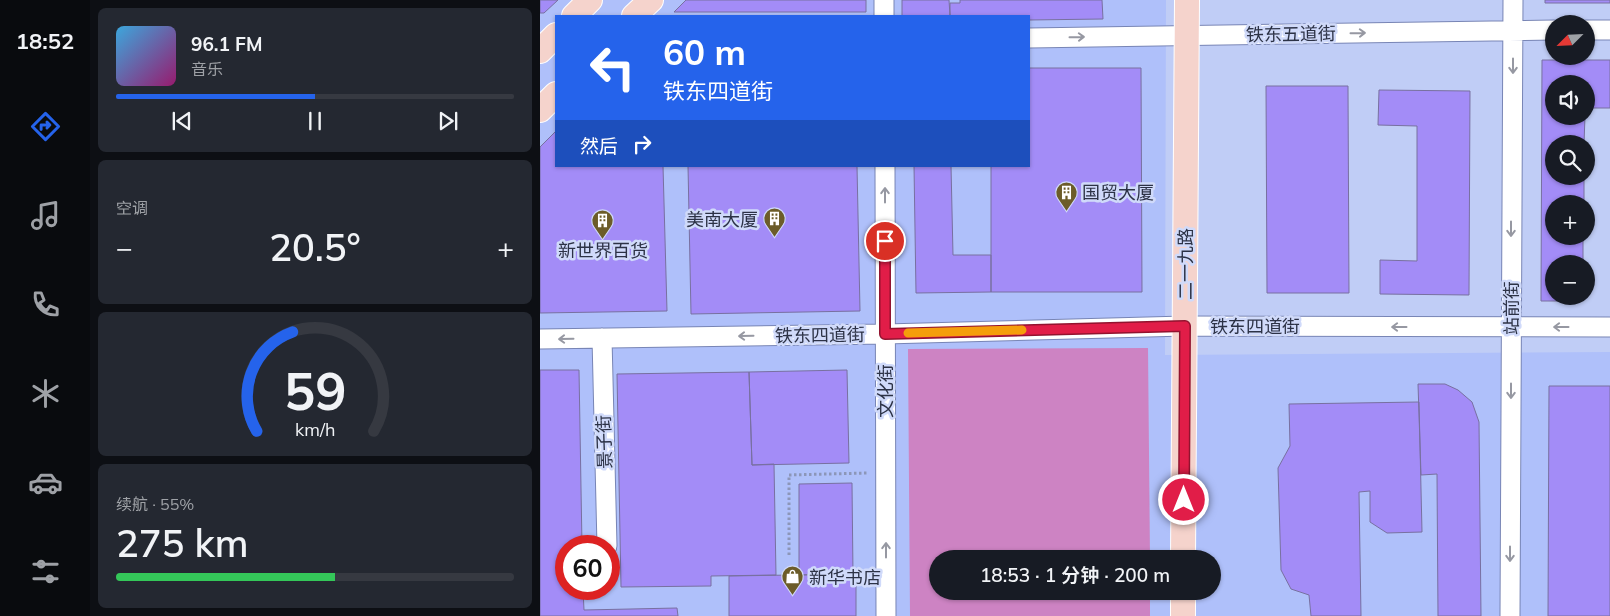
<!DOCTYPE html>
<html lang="zh">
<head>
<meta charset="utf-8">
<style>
  :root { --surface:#171b24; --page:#242831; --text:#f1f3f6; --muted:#9ea1a6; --line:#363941; --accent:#2563eb }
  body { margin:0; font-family:Mulish,"Noto Sans SC",sans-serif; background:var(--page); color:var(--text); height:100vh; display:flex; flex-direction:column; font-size:19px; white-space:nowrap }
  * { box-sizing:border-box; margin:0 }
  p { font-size:16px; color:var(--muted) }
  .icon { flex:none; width:28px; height:28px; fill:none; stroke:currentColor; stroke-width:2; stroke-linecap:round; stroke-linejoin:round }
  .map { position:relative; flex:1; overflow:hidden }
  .drawer { display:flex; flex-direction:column; gap:8px; padding:8px; background:#0d0f14; width:450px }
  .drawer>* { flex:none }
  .banner { position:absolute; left:15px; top:15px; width:475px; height:152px; border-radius:0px; box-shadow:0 1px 4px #0004; background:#2563eb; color:#fff; overflow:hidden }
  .needle { width:32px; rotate:246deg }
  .tools { position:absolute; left:1005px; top:15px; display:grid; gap:10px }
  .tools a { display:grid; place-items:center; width:50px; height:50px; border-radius:50%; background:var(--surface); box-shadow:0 1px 4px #0004; font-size:25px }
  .speed { position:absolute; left:15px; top:535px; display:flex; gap:10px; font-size:25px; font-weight:700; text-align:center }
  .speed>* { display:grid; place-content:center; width:65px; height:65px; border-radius:50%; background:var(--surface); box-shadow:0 1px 4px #0004; line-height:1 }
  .speed .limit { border:8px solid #d22; background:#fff; color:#111 }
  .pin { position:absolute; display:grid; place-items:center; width:42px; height:42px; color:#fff; margin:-21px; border:2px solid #fff; border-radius:50%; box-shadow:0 1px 5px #0007 }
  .me { position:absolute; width:55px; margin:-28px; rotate:0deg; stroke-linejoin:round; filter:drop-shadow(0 0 4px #0008) }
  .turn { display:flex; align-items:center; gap:18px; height:105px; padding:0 25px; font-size:22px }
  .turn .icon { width:65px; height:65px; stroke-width:2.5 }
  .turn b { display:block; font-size:35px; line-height:42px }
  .then { display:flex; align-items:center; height:48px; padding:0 25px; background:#0003; gap:10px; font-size:19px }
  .big { font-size:38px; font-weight:600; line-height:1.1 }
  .drawer .tile { flex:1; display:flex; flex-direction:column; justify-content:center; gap:8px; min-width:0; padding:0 18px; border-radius:8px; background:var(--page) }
  .drawer .dial { align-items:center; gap:0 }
  .dial svg { height:130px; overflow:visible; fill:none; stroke:var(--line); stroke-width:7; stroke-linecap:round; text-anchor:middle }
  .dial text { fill:var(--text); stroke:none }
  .song { display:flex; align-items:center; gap:15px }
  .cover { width:60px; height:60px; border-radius:8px; background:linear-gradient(135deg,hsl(200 70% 55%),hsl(320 70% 35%)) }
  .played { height:5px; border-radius:2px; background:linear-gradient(90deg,var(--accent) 50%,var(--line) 50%) }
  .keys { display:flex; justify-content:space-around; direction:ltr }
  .heat { display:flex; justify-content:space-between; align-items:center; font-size:28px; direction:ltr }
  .charge { height:8px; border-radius:4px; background:linear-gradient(90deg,#34c759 55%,var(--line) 0) }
  .trip { position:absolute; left:389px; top:550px; width:292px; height:50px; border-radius:25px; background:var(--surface); box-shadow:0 1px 4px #0004; font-weight:600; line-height:50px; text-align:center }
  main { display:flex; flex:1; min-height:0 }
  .menu { display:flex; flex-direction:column; width:90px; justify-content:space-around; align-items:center; background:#090b0e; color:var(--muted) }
  .menu .icon { width:35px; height:35px }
  .menu .current { color:var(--accent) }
  .menu b { font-size:22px; color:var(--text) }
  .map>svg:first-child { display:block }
  .built { fill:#afc0fa; fill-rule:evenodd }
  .green { fill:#cd83c3 }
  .building { fill:#a38cf7; stroke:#7870a0 }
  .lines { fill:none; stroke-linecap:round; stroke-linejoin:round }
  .minor-casing { stroke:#7885b5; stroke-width:21 }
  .major-casing { stroke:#fff; stroke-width:26 }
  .path { stroke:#8c96b8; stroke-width:3; stroke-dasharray:2.5 2.5; stroke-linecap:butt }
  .minor { stroke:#fff; stroke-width:19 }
  .major { stroke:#f5d3cc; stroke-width:24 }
  .oneway { stroke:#9698a2 }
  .route-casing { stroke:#92132f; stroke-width:12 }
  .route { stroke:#e11d48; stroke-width:9 }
  .slow { stroke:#f59e0b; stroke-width:9 }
  .labels { text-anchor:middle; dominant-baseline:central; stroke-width:5; stroke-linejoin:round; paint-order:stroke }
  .street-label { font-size:18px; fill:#2c3246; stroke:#d0dafa }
  .poi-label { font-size:18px; fill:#2c3246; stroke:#d0dafa; text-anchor:start }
</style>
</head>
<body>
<main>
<nav class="menu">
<b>18:52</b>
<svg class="icon current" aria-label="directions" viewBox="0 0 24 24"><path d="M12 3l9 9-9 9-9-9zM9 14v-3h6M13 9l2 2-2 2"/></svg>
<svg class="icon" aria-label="music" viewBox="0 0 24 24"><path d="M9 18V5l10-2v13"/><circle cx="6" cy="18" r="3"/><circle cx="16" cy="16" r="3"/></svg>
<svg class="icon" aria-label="phone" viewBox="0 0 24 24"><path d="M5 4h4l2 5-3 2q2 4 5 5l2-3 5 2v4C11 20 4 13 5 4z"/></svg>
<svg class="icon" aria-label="climate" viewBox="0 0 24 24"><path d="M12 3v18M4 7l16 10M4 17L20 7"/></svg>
<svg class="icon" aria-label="car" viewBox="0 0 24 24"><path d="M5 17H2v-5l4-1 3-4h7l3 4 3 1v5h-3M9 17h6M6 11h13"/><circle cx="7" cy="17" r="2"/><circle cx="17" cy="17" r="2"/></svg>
<svg class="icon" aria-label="filters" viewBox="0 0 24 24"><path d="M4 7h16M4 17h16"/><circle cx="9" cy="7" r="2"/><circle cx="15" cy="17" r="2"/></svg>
</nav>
<section class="drawer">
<div class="tile">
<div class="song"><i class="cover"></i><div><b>96.1 FM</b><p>音乐</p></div></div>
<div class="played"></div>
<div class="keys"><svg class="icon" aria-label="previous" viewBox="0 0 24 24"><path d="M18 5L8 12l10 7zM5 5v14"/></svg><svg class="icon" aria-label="pause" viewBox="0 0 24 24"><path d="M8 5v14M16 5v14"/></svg><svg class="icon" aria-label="next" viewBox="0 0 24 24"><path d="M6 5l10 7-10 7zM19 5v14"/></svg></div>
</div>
<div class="tile"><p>空调</p>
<div class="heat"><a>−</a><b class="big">20.5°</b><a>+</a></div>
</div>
<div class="tile dial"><svg viewBox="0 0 100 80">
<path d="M14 69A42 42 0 1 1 86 69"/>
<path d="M14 69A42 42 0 0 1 36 8" stroke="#2563eb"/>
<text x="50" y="56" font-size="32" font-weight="700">59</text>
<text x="50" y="72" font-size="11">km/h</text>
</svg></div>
<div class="tile"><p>续航 · 55%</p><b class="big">275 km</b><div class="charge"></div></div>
</section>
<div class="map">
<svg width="1070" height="616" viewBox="0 0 1070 616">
  <rect width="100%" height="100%" fill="#c0cdf6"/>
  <!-- built -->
  <path class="built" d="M0,0H626L625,355L1070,352V616H0ZM16,16H489V166H16ZM26,546H69V589H26ZM398,559H672V591H398Z"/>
  <!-- green -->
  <path class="green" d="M608,348L610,559H398V591H610V616H370L368,349Z"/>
  <!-- building -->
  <path class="building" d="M0,0H18L4,13H0Z
    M146,0H326V12H134Z
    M362,0H409L410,16H362Z
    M420,0H562L563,19L489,20V16H410V3H420Z
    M1005,0H1070V3H1005Z
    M1002,60H1070V108H1046V84H1014V116H1045L1044,144H1014V176H1044V204H1014V236H1043V264H1014V296H1042V301H1001Z
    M489,68H601L602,292H451V166H489Z
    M726,86H808L809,293H727Z
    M839,90L930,91L929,295L840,294V260L877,261V126L838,125Z
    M16,131V166H123L127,311L0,313V147Z
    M148,166H317L320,311L151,314Z
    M374,166H411L413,255H451V292L376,293Z
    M0,370H39L42,546H26V589H43L44,610L137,608L138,616H0Z
    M307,370L309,463L212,465L209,372Z
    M209,372L212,465L234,464L236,575L171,576V586L81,587L77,374Z
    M878,384H905L918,390L932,402L939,422L941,616H898L897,474L881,475Z
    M1009,386H1070V616H1008Z
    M879,402L882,532L847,533L830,522V491L819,492L821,616H771L769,595L751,589L741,570L738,468L750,446L749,404Z
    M312,483L313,574L259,575V484Z
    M316,574V616H189V576Z"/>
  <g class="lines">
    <defs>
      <path id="minor" d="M344,0V16
        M1046,30H1070
        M489,38L1014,30
        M345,166L346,616
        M62,338L67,546
        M0,339L345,334L645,326L1070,327
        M970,616L973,0"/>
      <path id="major" d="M34,16L50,0
        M94,16L111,0
        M0,51L16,35
        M0,110L16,94
        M643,559L647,0
        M643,616V591"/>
    </defs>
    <!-- minor casing -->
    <use href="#minor" class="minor-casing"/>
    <!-- major casing -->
    <use href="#major" class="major-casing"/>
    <!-- path -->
    <path class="path" d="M249,555V475L328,473"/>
    <!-- minor -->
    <use href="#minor" class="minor"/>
    <!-- major -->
    <use href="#major" class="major"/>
  </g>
  <!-- one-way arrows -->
  <defs><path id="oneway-shaft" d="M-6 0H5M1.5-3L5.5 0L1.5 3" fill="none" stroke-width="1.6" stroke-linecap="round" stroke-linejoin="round" transform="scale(1.25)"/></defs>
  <g class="oneway">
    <use href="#oneway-shaft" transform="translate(818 33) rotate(-1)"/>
    <use href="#oneway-shaft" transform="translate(537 37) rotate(-1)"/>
    <use href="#oneway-shaft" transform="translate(973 66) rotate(90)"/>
    <use href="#oneway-shaft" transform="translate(345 195) rotate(-90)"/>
    <use href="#oneway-shaft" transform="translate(971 229) rotate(90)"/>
    <use href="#oneway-shaft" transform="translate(859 327) rotate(-180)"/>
    <use href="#oneway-shaft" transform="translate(1021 327) rotate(180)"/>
    <use href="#oneway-shaft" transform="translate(206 336) rotate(179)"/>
    <use href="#oneway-shaft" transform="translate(26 339) rotate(179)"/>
    <use href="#oneway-shaft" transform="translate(971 391) rotate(90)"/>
    <use href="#oneway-shaft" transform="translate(346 550) rotate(-90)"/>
    <use href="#oneway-shaft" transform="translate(970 554) rotate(90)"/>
  </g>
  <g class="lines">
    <defs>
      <path id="route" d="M345,241V334L645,326L644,500"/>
    </defs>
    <!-- route casing -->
    <use href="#route" class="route-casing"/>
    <!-- route -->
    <use href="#route" class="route"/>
    <!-- slow -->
    <path class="slow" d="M368,333L482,330"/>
  </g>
  <!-- icons -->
  <defs>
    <symbol id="building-pin" viewBox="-11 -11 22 30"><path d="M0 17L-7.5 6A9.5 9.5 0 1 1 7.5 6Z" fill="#6c5c29" stroke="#d0dafa"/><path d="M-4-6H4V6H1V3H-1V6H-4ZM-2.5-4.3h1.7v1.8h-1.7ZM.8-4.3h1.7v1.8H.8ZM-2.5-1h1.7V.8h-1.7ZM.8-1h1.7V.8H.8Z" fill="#fff"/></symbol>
    <symbol id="shop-pin" viewBox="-11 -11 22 30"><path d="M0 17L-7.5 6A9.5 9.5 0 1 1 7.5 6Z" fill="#6c5c29" stroke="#d0dafa"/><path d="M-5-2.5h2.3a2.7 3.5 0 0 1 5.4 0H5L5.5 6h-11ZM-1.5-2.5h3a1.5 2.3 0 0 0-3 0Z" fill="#fff"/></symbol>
  </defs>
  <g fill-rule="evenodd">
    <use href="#building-pin" x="514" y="180" width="25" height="34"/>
    <use href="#building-pin" x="222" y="206" width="25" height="34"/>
    <use href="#building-pin" x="50" y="208" width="25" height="34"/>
    <use href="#shop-pin" x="240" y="564" width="25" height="34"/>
  </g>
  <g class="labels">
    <!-- street labels -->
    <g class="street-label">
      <text transform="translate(751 34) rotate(-1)">铁东五道街</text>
      <text transform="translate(645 264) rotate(-90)">二一九路</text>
      <text transform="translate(971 308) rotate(-90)">站前街</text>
      <text x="715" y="326">铁东四道街</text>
      <text transform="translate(280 335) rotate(-1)">铁东四道街</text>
      <text transform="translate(345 391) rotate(-90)">文化街</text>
      <text transform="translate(64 442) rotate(-92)">景子街</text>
    </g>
    <!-- poi labels -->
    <g class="poi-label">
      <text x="542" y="192">国贸大厦</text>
      <text x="218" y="219" text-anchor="end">美南大厦</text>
      <text x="63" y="250" text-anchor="middle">新世界百货</text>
      <text x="269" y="577">新华书店</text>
    </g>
  </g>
</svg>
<div class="tools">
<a><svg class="needle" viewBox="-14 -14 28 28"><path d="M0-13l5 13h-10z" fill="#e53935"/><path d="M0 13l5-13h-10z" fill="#9ea1a6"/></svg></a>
<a><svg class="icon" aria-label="sound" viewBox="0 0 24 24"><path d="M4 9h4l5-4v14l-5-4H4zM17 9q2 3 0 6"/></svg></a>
<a><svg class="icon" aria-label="search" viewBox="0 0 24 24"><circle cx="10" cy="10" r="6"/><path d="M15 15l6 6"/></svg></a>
<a>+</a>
<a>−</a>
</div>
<div class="speed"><div class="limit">60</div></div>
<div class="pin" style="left:345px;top:241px;background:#d93025"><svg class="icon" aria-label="arrive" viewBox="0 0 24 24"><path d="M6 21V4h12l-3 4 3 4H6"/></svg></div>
<svg class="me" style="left:644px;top:500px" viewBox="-20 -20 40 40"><circle r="17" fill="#e11d48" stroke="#fff" stroke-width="3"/><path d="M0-11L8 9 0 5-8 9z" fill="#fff"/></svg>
<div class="trip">18:53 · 1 分钟 · 200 m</div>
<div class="banner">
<div class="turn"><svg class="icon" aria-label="left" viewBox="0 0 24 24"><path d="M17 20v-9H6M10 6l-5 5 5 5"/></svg><div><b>60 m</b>铁东四道街</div></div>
<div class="then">然后<svg class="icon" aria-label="right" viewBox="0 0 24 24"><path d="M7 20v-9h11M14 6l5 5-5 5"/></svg></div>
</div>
</div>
</main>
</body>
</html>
